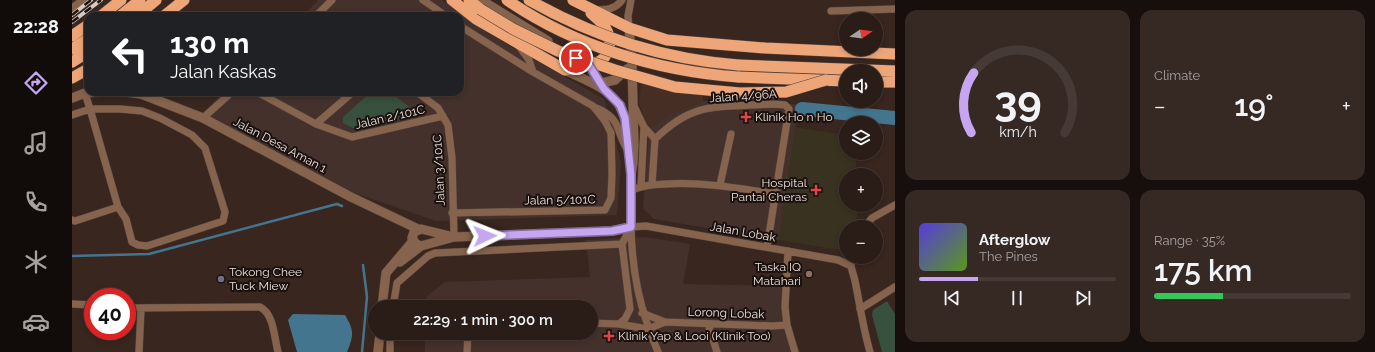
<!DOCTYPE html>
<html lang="en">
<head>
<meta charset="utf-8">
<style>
  :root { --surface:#2a1c17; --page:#362924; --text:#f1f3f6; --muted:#a5a1a1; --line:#463a36; --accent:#c6a6f0 }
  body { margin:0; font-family:Raleway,sans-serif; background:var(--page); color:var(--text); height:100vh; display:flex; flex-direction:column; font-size:15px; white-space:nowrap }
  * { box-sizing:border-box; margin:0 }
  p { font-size:13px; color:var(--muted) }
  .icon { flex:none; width:22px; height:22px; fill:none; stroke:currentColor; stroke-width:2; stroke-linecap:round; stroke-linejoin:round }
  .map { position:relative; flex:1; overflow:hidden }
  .sheet { display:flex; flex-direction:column; gap:10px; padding:10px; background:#170f0d; width:480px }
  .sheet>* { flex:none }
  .hud { position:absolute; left:12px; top:12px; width:380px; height:84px; border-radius:12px; box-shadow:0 2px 6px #0003,0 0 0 1px var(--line); background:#202124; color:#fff; overflow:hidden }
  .needle { width:26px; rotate:77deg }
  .tools { position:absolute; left:767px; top:12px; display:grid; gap:8px }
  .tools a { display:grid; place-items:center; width:44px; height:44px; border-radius:50%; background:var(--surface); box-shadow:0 2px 6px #0003,0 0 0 1px var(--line); font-size:20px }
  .speed { position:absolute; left:12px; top:288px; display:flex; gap:8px; font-size:20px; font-weight:700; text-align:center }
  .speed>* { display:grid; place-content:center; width:52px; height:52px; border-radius:50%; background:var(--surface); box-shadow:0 2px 6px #0003,0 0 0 1px var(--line); line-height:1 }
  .speed .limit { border:6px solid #d22; background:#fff; color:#111 }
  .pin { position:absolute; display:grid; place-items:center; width:34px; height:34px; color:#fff; margin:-17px; border:2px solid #fff; border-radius:50%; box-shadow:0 1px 4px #0007 }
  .me { position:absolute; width:44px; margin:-22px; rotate:88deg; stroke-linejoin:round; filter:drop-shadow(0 0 3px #0008) }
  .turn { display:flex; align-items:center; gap:14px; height:84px; padding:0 20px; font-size:18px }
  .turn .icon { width:52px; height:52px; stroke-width:2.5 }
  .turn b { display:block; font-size:28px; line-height:34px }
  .big { font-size:30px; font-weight:600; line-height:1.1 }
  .sheet .card { flex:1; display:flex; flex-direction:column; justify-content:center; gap:6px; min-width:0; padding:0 14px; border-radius:12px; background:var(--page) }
  .sheet .dial { align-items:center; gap:0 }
  .dial svg { height:104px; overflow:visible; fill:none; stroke:var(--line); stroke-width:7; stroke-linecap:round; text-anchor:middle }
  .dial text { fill:var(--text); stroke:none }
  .song { display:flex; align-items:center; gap:12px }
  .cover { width:48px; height:48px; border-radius:6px; background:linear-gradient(135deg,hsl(250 70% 55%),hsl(90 70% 35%)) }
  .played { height:4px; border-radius:2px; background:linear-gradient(90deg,var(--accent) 30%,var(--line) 30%) }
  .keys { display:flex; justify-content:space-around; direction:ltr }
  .heat { display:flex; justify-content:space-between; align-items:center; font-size:22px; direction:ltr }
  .charge { height:6px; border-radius:3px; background:linear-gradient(90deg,#34c759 35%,var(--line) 0) }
  .sheet .tiles { flex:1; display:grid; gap:10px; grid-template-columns:repeat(2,1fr) }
  .trip { position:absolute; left:296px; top:300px; width:230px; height:40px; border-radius:20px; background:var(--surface); box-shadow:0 2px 6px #0003,0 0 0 1px var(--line); font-weight:600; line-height:40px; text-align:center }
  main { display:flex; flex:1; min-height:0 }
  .tabs { display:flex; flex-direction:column; width:72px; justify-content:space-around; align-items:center; background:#110b09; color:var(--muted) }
  .tabs .icon { width:28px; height:28px }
  .tabs .active { color:var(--accent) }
  .tabs b { font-size:18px; color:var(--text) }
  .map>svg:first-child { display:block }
  .commercial { fill:#44312c }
  .built { fill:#462e24 }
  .medical { fill:#393221 }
  .green { fill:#37513e }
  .water { fill:#43768e }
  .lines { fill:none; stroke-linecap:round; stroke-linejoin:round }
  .stream { stroke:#43768e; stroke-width:2.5 }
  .river { stroke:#43768e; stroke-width:14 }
  .minor-casing { stroke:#55443d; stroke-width:8 }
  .tertiary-casing { stroke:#55443d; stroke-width:10 }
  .trunk-casing { stroke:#55443d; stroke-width:12 }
  .minor { stroke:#86634d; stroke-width:7 }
  .tertiary { stroke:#86634d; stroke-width:9 }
  .trunk { stroke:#eea678; stroke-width:11 }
  .rail-casing { stroke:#d7cac4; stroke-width:4 }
  .rail { stroke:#1a110e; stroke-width:2.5; stroke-dasharray:8; stroke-linecap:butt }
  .trunk-bridge-casing { stroke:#55443d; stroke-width:12; stroke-linecap:butt }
  .trunk-bridge { stroke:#eea678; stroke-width:11 }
  .route-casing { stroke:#816c9c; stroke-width:10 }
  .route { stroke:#c6a6f0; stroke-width:7 }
  .health-dot { fill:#e0444e; stroke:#1a110e; stroke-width:1.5 }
  .education-dot { fill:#8d6e63; stroke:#1a110e; stroke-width:1.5 }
  .worship-dot { fill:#6b7280; stroke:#1a110e; stroke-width:1.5 }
  .labels { text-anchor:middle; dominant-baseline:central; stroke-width:4; stroke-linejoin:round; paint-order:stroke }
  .street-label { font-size:12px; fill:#ecdfda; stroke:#1a110e }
  .poi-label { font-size:12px; fill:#ecdfda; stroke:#1a110e; text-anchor:start }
</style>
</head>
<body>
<main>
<nav class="tabs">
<b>22:28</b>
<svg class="icon active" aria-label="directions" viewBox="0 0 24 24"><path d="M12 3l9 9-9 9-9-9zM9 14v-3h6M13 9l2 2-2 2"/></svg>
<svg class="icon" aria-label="music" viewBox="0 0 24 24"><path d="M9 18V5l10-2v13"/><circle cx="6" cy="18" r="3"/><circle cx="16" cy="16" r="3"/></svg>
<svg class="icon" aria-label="phone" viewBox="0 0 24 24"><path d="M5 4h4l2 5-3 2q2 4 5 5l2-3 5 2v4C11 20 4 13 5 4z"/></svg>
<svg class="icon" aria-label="climate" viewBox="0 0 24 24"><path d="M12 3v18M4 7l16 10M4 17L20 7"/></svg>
<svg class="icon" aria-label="car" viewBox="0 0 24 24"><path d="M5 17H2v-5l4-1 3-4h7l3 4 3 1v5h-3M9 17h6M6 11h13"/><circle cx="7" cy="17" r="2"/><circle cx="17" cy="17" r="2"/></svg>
</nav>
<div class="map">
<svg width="823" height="352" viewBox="0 0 823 352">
  <rect width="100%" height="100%" fill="#38261f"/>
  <!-- commercial -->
  <path class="commercial" d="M246,0H370L417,34L532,99L549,162L545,215L364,221L283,193L129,114L152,92H388V16H231Z
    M631,101L727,104L707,240L582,219L571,209L577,129L598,114Z
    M573,237L618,244L611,284L715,286L718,324L726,352H353V333H519V307H355V296L373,282L518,277L514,240Z"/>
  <!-- built -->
  <path class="built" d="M569,84L631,95V101L598,114L577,129L567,103Z"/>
  <!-- medical -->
  <path class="medical" d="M723,127L774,135V153H784V175H774V205H785V217L782,227H774V251L707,240Z"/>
  <!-- green -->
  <path class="green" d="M299,92H317L342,110L341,114L318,121L281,128L271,123V117Z
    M815,301L823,314V352H810L800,315L801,310Z"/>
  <!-- water -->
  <path class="water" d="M221,314L273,315C282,330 282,335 275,352H225L216,320Z"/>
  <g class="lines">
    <!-- stream -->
    <path class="stream" d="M0,256L77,254L261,205L265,204L270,206
      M290,352L295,297L291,265"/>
    <!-- river -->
    <path class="river" d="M730,109L823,118"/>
    <defs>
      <path id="minor" d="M351,0L374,16
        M0,8L11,0
        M524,10C534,10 544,9 550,0
        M759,11L823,9
        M244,16L260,0
        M557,28L556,16L559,0
        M446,45L457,60L461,72
        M185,92L244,124L280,137L371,116
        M345,92L366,108L376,125L380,158L382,237
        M562,106L572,127L583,139
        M522,107C552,119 542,131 557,152
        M0,115L18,109H48L70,111L88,118L120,135L133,148L153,212L151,221L75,246L66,245L60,242L54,219L46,207L18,109L13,93
        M131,118L160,92
        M244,124L281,92
        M580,185L583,139C616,107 634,107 679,105C690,105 702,103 713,105L717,109L695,247
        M648,185L659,134
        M569,186L572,127
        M558,191C570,185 581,185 594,184C633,182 665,188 704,194
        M380,213L533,210L539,198L540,174L539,133L533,121L521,106L461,72L388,26
        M0,220L3,221L46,207
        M559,227L574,226L591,229L766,260L777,265
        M559,227C560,273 568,310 586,352
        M793,227L800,218L823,205
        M716,251L713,307L715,325L723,352
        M780,257C777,267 781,271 783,281C788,305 791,328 798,352
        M0,304L21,305
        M321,307L325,283L356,256L363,253L550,244
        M55,308L188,307C202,314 202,337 206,352
        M788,309L823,287
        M570,313L593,322L700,326L715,325
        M519,323L547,324L576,329
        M547,324L553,319L558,309L550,244L558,229
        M636,324L645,352
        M576,329L593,322
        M67,352L69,309
        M318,352V333
        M395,352L396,333"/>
      <path id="tertiary" d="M409,0L476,41
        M511,62L517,65L532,89
        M493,70C531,89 553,92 556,140
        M525,84L543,80L555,69
        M54,92L69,94L131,118L279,197L346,229
        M0,98L13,93L29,92
        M382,237L349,229L342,232L340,238L344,244L349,246L382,237L540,231L559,227V175L561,163L562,145L560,64L557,28
        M328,262L349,246
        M310,307L314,273L341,241
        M306,352L308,333"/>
      <path id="trunk" d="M380,0L404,19L493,70C503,68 514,67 524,63C538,58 541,41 534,29C531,23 524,18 519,13
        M397,0L408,9
        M501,0L557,28L595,40L693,48L823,54
        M29,16L49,0
        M48,16L68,0
        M65,16L84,0
        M92,16L112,0
        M0,36L16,25
        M0,49L16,39
        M0,62L16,52
        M666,65L823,71
        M666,77L774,81
        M0,78L16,69
        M804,82H823"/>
    </defs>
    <!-- minor casing -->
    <use href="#minor" class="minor-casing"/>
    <!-- tertiary casing -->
    <use href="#tertiary" class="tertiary-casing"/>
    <!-- trunk casing -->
    <use href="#trunk" class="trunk-casing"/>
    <!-- minor -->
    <use href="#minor" class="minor"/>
    <!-- tertiary -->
    <use href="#tertiary" class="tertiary"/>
    <!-- trunk -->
    <use href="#trunk" class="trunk"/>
    <defs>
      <path id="rail" d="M0,15L19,0
        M0,22L29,0"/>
    </defs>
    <!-- rail casing -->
    <use href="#rail" class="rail-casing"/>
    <!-- rail -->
    <use href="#rail" class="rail"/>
    <defs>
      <path id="trunk-bridge" d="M435,0C502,46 585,71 666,77
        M457,0C522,37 591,59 666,65
        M408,9L441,29L486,51L543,70L603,87L668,93L714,92L754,80"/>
    </defs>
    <!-- trunk-bridge casing -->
    <use href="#trunk-bridge" class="trunk-bridge-casing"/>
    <!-- trunk-bridge -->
    <use href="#trunk-bridge" class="trunk-bridge"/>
  </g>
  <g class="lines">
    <defs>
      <path id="route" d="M413,236L540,231L559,227V175L553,118L548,105L532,89L517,65L504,58"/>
    </defs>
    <!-- route casing -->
    <use href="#route" class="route-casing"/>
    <!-- route -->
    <use href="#route" class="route"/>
  </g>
  <!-- markers -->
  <g class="health-dot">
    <path d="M672 111h4v4h4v4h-4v4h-4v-4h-4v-4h4z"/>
    <path d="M742 184h4v4h4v4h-4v4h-4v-4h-4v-4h4z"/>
    <path d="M535 330h4v4h4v4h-4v4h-4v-4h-4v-4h4z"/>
  </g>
  <circle class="education-dot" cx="737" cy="274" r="4"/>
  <circle class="worship-dot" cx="149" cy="279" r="4"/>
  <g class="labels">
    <!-- street labels -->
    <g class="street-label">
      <text transform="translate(671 96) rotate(-4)">Jalan 4/96A</text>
      <text transform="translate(318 117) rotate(-13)">Jalan 2/101C</text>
      <text transform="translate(208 145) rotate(28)">Jalan Desa Aman 1</text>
      <text transform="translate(367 170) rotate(-93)">Jalan 3/101C</text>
      <text transform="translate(488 200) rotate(-1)">Jalan 5/101C</text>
      <text transform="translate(671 232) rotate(10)">Jalan Lobak</text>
      <text transform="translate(654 313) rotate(2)">Lorong Lobak</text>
    </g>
    <!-- poi labels -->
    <g class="poi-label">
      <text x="683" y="117">Klinik Ho n Ho</text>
      <text x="735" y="183" text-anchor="end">Hospital<tspan x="735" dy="14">Pantai Cheras</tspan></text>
      <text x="729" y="267" text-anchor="end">Taska IQ<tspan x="729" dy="14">Matahari</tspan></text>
      <text x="157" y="272">Tokong Chee<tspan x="157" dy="14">Tuck Miew</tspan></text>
      <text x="546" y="336">Klinik Yap &amp; Looi (Klinik Too)</text>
    </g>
  </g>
</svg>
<div class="tools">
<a><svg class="needle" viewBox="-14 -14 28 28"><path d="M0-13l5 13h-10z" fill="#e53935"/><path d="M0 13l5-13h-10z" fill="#a5a1a1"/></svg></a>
<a><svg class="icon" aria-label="sound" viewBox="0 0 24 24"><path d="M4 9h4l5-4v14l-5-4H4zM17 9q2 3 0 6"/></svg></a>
<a><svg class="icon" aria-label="layers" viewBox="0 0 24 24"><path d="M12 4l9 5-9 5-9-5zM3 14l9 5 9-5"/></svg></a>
<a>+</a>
<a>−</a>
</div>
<div class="speed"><div class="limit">40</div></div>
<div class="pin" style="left:504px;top:58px;background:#d93025"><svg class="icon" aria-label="arrive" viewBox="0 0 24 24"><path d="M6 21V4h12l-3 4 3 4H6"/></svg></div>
<svg class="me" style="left:413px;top:236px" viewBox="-20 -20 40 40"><path d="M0-17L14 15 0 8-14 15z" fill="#c6a6f0" stroke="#fff" stroke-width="4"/></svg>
<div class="trip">22:29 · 1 min · 300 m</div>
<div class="hud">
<div class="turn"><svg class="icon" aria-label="left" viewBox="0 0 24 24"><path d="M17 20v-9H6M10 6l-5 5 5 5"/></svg><div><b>130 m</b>Jalan Kaskas</div></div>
</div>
</div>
<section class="sheet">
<div class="tiles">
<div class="card dial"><svg viewBox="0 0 100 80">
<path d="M14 69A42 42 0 1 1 86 69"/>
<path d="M14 69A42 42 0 0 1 16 23" stroke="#c6a6f0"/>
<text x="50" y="56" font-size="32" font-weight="700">39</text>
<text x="50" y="72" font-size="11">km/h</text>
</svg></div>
<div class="card"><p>Climate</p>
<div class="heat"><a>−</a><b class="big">19°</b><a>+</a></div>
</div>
<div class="card">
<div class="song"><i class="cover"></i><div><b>Afterglow</b><p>The Pines</p></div></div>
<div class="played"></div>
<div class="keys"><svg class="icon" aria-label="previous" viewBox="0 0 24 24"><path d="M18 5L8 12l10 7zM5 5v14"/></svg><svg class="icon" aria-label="pause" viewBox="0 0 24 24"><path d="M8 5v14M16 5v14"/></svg><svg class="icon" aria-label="next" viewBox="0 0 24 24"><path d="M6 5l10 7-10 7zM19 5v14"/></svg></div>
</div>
<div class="card"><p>Range · 35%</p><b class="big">175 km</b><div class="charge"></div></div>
</div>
</section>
</main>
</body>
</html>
